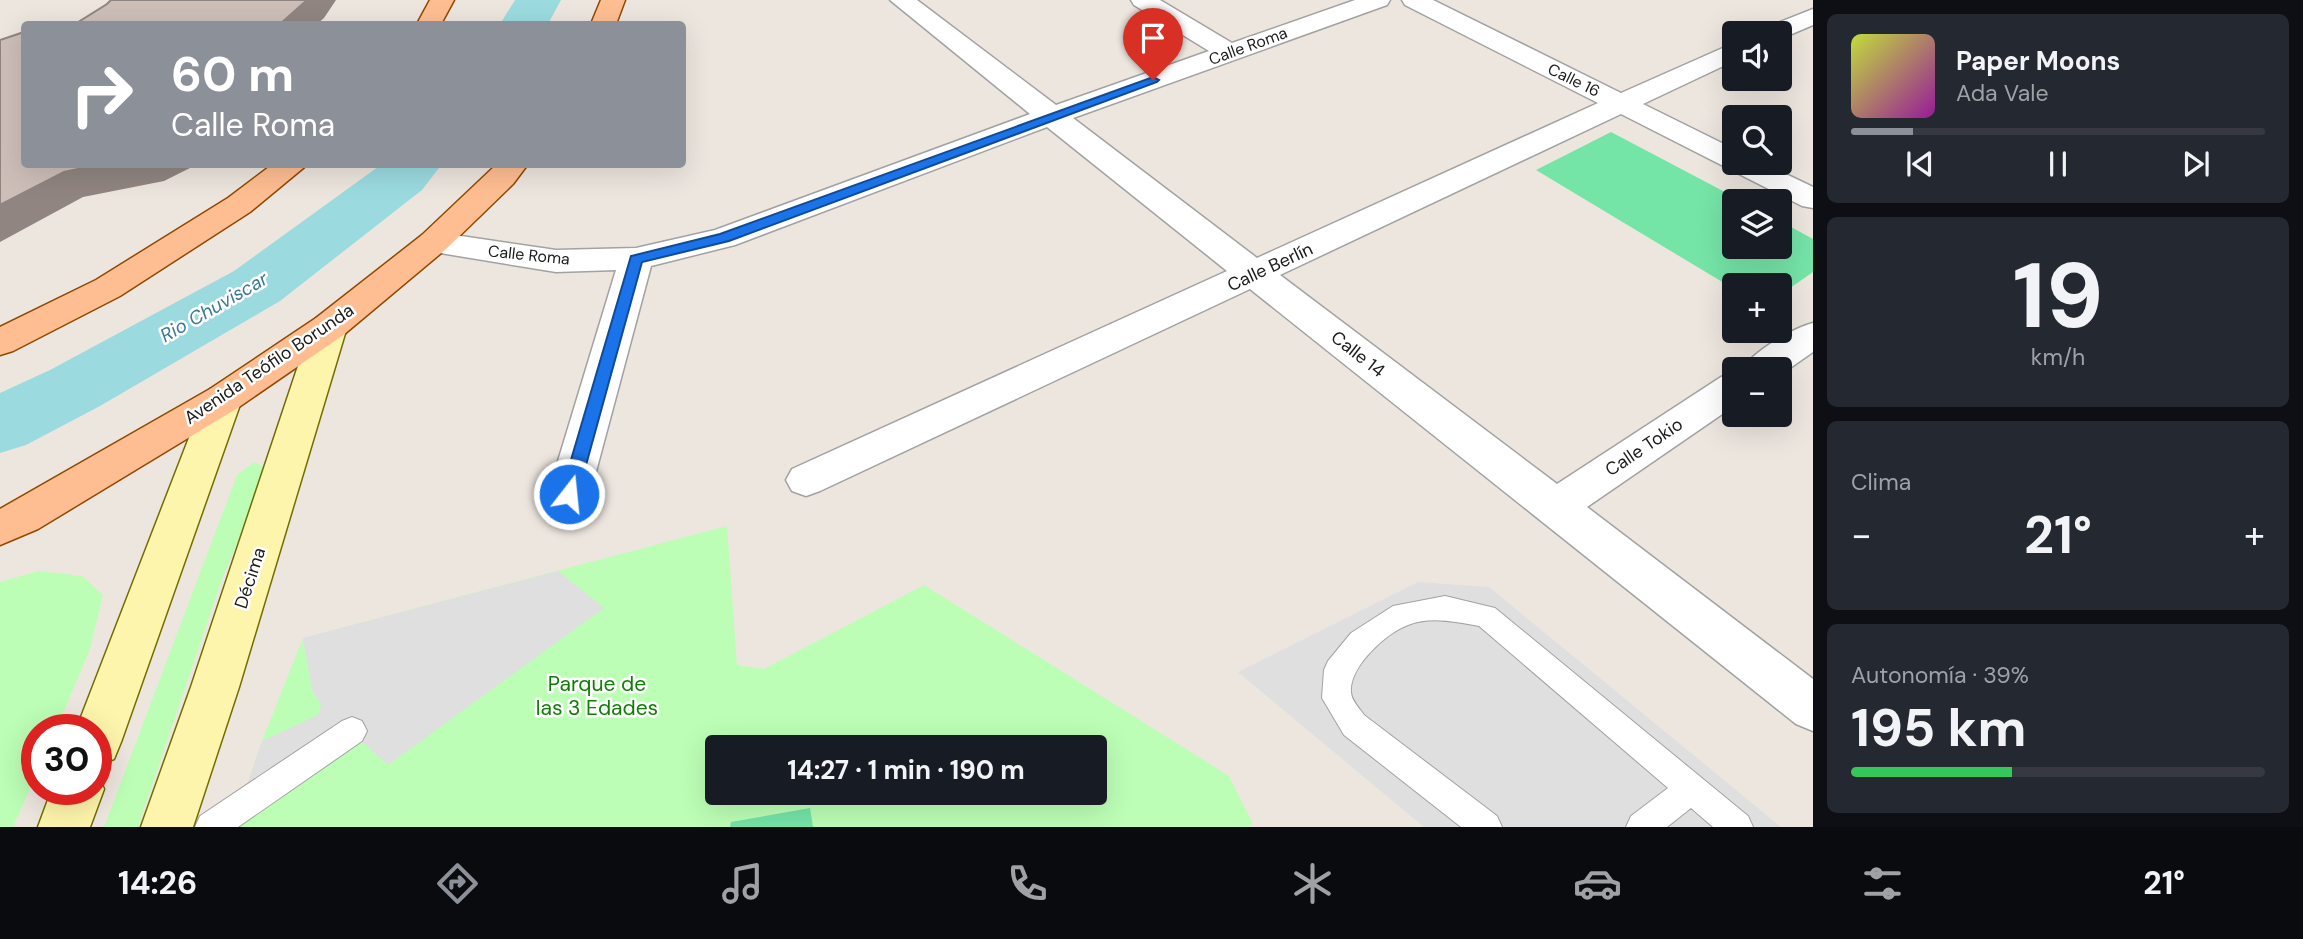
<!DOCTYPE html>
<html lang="es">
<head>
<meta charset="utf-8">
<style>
  :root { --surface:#171b24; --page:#242831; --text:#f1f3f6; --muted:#9ea1a6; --line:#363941; --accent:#8c9099 }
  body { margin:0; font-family:"DM Sans",sans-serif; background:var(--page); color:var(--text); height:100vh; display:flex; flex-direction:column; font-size:26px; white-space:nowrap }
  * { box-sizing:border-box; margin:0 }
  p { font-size:23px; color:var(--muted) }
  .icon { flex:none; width:38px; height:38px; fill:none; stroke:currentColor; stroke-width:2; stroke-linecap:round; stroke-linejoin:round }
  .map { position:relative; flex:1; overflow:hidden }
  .details { display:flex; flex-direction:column; gap:14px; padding:14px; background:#0d0f14; width:490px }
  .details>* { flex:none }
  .banner { position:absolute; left:21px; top:21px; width:665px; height:147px; border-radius:7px; box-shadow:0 7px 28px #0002; background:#8c9099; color:#fff; overflow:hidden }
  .tools { position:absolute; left:1722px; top:21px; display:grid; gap:14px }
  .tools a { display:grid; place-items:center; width:70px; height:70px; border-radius:7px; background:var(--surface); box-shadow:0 7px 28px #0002; font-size:35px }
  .speed { position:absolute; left:21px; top:714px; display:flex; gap:14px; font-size:35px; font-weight:700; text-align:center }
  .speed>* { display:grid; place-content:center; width:91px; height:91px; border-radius:50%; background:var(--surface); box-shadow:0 7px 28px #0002; line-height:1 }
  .speed .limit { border:10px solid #d22; background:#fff; color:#111 }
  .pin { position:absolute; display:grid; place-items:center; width:60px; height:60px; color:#fff; margin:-72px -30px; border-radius:50% 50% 50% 0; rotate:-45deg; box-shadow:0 0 7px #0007 }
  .pin .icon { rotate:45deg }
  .me { position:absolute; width:77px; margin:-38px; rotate:16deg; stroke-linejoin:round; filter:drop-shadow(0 0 5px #0008) }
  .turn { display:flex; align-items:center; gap:24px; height:147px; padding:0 35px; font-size:32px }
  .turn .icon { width:91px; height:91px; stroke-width:2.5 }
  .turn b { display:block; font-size:49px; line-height:60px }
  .big { font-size:52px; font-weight:700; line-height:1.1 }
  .details .widget { flex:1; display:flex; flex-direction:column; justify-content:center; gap:10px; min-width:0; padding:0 24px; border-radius:10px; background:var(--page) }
  .details .dial { align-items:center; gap:0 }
  .dial b { font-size:91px; line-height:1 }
  .song { display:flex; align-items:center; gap:21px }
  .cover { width:84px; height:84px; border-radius:10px; background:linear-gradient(135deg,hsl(70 70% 55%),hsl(300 70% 35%)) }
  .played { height:7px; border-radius:4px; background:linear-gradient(90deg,var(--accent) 15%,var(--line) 15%) }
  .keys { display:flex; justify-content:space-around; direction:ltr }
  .heat { display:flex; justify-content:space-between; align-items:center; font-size:38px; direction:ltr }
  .charge { height:10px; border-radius:5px; background:linear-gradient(90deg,#34c759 39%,var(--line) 0) }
  .trip { position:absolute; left:705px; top:735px; width:402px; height:70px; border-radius:7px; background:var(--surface); box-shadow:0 7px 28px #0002; font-weight:700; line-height:70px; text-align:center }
  .tabs { display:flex; height:112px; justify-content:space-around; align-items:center; background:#090b0e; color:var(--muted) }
  .tabs .icon { width:49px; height:49px }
  .tabs .selected { color:var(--accent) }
  .tabs b { font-size:32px; color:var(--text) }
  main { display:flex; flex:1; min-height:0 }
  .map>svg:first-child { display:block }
  .park { fill:#bcfeb6; fill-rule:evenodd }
  .pitch { fill:#75e4a7 }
  .parking { fill:#dfdfdf }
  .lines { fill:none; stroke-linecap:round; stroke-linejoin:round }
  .river { fill:#9bdbe0; fill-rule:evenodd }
  .lane-casing { stroke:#a2a2a2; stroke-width:2 }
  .street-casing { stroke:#a2a2a2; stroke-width:3 }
  .secondary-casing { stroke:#736d00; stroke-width:3 }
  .primary-casing { stroke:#914900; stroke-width:3 }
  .lane { fill:#fff; fill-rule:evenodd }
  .street { fill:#fff; fill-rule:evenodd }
  .secondary { fill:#fef5ac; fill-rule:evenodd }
  .primary { fill:#ffbe92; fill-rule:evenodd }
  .shaded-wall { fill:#908581 }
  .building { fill:#cdbeb8; stroke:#908581; stroke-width:2 }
  .route { fill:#1a73e8; stroke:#114b97; stroke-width:2 }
  .labels { text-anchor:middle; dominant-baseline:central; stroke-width:5; stroke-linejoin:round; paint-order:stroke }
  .far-street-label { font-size:16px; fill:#1b1b1b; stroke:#fff }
  .street-label { font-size:18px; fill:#1b1b1b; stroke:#fff }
  .water-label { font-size:19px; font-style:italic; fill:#3a7998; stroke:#fff }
  .near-park-label { font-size:21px; fill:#0d7f03; stroke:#fff }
</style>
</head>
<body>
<main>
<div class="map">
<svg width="1813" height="827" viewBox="0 0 1813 827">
  <rect width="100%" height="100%" fill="#ede6df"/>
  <!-- park -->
  <path class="park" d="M254,462L268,469L222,579L138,827H104L237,475Z
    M727,526L737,665L764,669L924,585L1229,776L1253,824L1247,827H233L262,741L303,638ZM718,747H1096V793H718Z
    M38,571L82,576L103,595L90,649L56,730H37V773L13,827H0V582Z"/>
  <!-- pitch -->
  <path class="pitch" d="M1611,132L1742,201H1734V247H1780V221L1813,239V272L1780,295V285H1734V289L1536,170Z
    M810,808L813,827H730L731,822Z"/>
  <!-- parking -->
  <path class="parking" d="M558,571L604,608L388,765L361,741L233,827L262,741L318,715L321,705L312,690L303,638Z
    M1418,582L1489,587L1781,827H1424L1238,672Z"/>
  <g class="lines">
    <!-- river -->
    <path class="river" d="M515,0H561L548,24H500Z
      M382,164H442L422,190L280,301L100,406L26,445L0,453V393L50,370L234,271Z"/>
    <defs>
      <path id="lane" d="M1445,596L1495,608L1748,816L1753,827H1713L1691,808L1667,827H1626L1631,816L1668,788L1479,626C1456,622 1431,616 1408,625C1386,633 1349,667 1351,692C1351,700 1360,709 1364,715L1497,816L1502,827H1461L1344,735L1322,698L1324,670L1328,661L1351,633L1393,606Z
        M352,717L362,721L367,731L362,741L238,827H195L200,816L342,721Z"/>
      <path id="street" d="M890,0H917L1056,105L1209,51L1134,5L1131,0H1160L1232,43L1355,0H1390L1387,5L1073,118L1257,258L1598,103L1405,5L1402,0H1433L1621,93L1734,43V61L1643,104L1734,149V163H1763L1813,187V208L1802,206L1621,114L1280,275L1557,484L1721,377L1734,373V406L1587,507L1813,679V731L1796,724L1250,289L820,491L806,496L792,491L786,480L792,469L1227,271L1047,127L735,245L651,266L590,494L584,506L569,510L554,506L548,494L616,270L556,272L434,252L422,249L418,242L422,235L434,232L556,250L636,248L715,230L1030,114Z
        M1813,9V25L1780,39V33H1761L1765,28Z
        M1813,323V352L1780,375V369H1743C1752,352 1793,328 1813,323Z"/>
      <path id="secondary" d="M329,315L342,318L347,327L239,687L193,827H141L191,687L311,327L316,318Z
        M223,385L236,389L242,399L121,742L114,759L96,766V730H76L204,399L210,389Z
        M96,771L104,789L90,827H38L52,789H96Z"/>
      <path id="primary" d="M430,0H454L441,24H417Z
        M601,0H625L616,24H591Z
        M273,164H308L250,212L120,296L13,351L0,355V327L96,280L228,198Z
        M497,164H528L513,184L446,249L342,336L236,409L38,529L0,545V509L210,389L316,318L422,235Z"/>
    </defs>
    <!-- lane casing -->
    <use href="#lane" class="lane-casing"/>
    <!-- street casing -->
    <use href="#street" class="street-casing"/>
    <!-- secondary casing -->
    <use href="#secondary" class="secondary-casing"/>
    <!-- primary casing -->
    <use href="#primary" class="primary-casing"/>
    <!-- lane -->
    <use href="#lane" class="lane"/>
    <!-- street -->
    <use href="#street" class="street"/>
    <!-- secondary -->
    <use href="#secondary" class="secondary"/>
    <!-- primary -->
    <use href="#primary" class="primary"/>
  </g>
  <!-- shaded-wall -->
  <path class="shaded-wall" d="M307,0H336L324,18L317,24H280Z
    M102,164H198L164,181L83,197L0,242V205L64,172Z"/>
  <!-- building -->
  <path class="building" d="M111,0H307L280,24H70H75L107,4Z
    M24,32V164H102L64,172L0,205V40Z"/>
  <!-- route -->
  <path class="route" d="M1153,77L1159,80L1157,82L729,241L642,262L578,494L575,499H563L561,494L631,256L720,234Z"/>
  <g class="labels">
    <!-- far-street labels -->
    <g class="far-street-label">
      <text transform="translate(1248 46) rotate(-20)">Calle Roma</text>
      <text transform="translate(1574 80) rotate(26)">Calle 16</text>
      <text transform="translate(529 255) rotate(6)">Calle Roma</text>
    </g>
    <!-- street labels -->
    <g class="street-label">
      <text transform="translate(1270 267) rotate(-25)">Calle Berlín</text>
      <text transform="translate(1358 354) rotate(38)">Calle 14</text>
      <text transform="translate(269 364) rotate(-34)">Avenida Teófilo Borunda</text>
      <text transform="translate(1644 447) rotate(-34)">Calle Tokio</text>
      <text transform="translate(250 578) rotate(-72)">Décima</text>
    </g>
    <!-- water labels -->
    <g class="water-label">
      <text transform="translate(214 307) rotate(-30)">Rio Chuviscar</text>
    </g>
    <!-- near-park labels -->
    <g class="near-park-label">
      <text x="597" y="684">Parque de<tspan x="597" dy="24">las 3 Edades</tspan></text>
    </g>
  </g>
</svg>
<div class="tools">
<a><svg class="icon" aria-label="sound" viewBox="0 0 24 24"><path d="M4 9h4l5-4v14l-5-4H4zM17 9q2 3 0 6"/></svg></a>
<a><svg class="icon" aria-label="search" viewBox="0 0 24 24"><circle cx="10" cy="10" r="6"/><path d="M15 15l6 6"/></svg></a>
<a><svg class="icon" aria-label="layers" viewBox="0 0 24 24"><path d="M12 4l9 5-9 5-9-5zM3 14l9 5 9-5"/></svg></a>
<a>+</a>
<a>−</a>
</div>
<div class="speed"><div class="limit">30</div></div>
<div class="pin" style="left:1153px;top:80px;background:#d93025"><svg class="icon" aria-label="arrive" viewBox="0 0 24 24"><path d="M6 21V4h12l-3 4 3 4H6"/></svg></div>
<svg class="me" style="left:569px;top:494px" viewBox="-20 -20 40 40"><circle r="17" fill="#1a73e8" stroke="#fff" stroke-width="3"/><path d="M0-11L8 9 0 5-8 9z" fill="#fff"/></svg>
<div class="trip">14:27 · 1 min · 190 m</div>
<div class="banner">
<div class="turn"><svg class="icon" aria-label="right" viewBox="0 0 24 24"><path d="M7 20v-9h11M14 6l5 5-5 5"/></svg><div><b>60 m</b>Calle Roma</div></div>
</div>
</div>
<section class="details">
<div class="widget">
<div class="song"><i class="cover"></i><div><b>Paper Moons</b><p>Ada Vale</p></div></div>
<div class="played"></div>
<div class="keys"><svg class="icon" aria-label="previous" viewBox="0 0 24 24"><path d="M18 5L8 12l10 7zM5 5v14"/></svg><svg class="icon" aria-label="pause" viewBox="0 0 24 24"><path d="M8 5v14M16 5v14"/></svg><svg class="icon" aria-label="next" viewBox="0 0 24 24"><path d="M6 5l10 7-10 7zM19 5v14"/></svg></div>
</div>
<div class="widget dial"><b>19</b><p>km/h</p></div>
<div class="widget"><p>Clima</p>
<div class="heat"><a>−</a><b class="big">21°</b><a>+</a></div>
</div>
<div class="widget"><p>Autonomía · 39%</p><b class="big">195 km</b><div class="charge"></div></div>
</section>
</main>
<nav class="tabs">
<b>14:26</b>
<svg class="icon selected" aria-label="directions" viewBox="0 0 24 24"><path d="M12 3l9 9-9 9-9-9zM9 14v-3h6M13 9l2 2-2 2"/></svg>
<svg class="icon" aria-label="music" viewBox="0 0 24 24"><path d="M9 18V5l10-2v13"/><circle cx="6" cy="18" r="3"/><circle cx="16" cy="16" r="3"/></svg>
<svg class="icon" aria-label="phone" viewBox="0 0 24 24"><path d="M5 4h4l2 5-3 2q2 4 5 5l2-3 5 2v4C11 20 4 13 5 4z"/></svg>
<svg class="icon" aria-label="climate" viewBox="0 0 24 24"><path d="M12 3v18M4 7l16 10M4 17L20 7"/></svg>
<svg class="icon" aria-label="car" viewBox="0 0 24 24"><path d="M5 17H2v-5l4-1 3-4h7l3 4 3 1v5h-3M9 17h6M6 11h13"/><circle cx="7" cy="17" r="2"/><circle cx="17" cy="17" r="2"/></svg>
<svg class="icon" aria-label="filters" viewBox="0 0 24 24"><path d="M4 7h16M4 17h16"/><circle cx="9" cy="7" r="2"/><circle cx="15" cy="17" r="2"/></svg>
<b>21°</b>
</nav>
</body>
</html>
